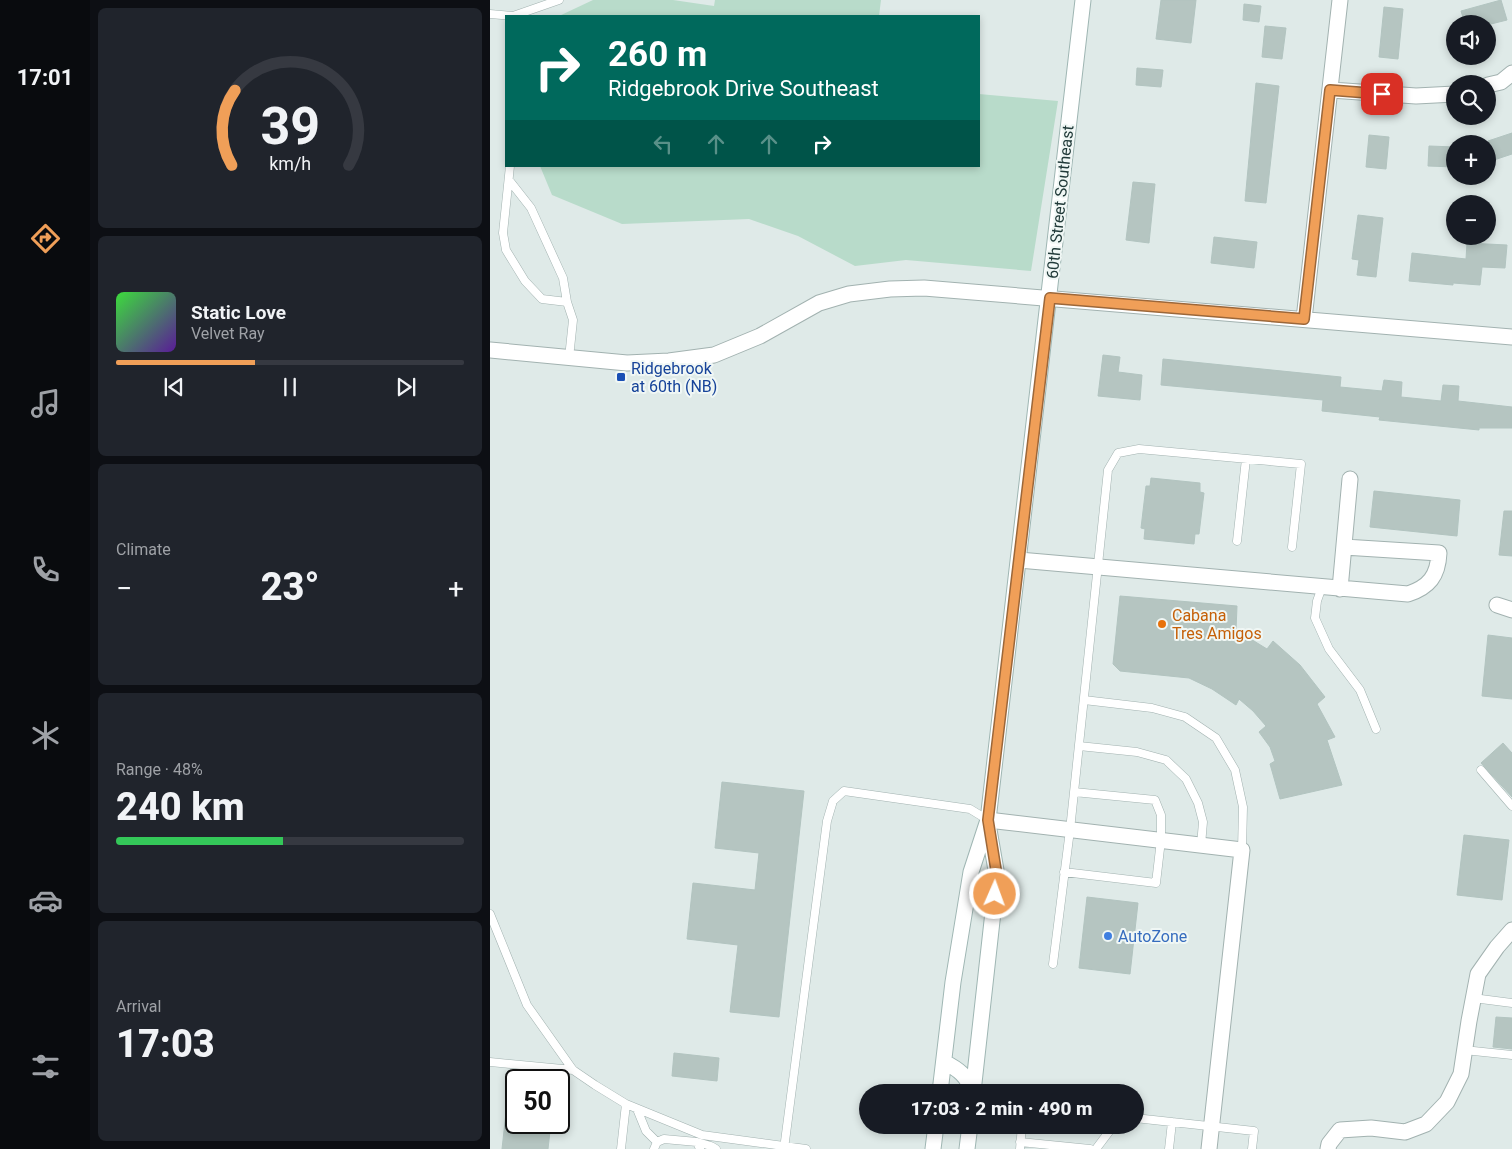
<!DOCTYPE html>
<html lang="en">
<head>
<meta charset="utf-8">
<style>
  :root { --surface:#171b24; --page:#20242c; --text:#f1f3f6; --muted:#9ea1a6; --line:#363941; --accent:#f09f58 }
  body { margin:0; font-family:Roboto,sans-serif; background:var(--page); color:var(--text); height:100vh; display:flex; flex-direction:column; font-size:19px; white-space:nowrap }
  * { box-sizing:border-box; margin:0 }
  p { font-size:16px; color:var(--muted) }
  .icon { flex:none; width:28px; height:28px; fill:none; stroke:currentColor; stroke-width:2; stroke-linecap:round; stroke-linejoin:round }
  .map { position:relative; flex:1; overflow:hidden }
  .panel { display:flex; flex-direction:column; gap:8px; padding:8px; background:#0d0f14; width:400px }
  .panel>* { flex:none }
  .top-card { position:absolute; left:15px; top:15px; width:475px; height:152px; border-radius:0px; box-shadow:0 2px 8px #0003; background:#00695c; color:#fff; overflow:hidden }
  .controls { position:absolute; left:956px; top:15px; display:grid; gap:10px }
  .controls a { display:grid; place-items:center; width:50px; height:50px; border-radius:50%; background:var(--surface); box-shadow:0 2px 8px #0003; font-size:25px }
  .speed { position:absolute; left:15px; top:1069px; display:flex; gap:10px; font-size:25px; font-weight:700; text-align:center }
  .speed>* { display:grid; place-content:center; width:65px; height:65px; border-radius:50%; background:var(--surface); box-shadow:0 2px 8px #0003; line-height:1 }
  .speed .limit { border:2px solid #111; border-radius:8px; background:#fff; color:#111 }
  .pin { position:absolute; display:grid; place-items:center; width:42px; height:42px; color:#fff; margin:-21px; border-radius:10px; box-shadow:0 2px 8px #0006 }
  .me { position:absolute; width:55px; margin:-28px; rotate:2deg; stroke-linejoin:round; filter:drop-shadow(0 0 4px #0008) }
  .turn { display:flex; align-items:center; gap:18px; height:105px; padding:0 20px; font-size:22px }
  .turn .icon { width:65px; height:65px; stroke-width:2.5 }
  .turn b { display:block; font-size:35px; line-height:42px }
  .lanes { display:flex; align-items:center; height:48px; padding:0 20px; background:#0003; justify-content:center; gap:25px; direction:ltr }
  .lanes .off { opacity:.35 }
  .big { font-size:38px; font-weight:800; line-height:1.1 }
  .panel .widget { flex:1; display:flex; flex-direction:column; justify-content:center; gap:8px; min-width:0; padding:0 18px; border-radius:8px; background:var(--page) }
  .panel .dial { align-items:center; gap:0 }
  .dial svg { height:130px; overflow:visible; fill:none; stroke:var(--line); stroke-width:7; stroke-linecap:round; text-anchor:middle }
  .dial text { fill:var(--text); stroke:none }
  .song { display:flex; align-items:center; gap:15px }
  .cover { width:60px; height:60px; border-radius:8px; background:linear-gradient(135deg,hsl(120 70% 55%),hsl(270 70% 35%)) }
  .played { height:5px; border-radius:2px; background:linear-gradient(90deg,var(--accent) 40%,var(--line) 40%) }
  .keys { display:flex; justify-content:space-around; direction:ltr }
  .heat { display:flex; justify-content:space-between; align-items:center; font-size:28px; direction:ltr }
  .charge { height:8px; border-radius:4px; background:linear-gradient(90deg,#34c759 48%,var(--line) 0) }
  .trip { position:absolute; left:369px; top:1084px; width:285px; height:50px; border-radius:25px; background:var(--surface); box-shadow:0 2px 8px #0003; font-weight:800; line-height:50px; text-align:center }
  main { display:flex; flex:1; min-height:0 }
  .tab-bar { display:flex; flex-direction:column; width:90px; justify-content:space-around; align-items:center; background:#090b0e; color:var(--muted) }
  .tab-bar .icon { width:35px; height:35px }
  .tab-bar .on { color:var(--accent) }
  .tab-bar b { font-size:22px; color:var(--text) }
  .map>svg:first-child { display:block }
  .green { fill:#b8dbca }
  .building { fill:#b5c5c1; stroke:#b2c4c0 }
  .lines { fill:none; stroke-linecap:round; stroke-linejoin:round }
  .lane-casing { stroke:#a2b2b0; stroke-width:9 }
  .street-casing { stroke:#a2b2b0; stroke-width:17 }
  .secondary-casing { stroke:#9fb6b3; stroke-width:17 }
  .lane { stroke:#fff; stroke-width:8 }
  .street { stroke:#fff; stroke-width:15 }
  .secondary { stroke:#fff; stroke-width:15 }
  .route-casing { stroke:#9c6739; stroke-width:12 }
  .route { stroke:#f09f58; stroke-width:9 }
  .transit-dot { fill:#1a4fb4; stroke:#f0f7f5; stroke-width:2 }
  .food-dot { fill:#e8710a; stroke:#f0f7f5; stroke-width:2 }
  .shop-dot { fill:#3f7fe0; stroke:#f0f7f5; stroke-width:2 }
  .labels { text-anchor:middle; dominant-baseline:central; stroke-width:4; stroke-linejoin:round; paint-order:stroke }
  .street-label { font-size:16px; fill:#213a39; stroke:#f0f7f5 }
  .transit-label { font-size:16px; fill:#164399; stroke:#f0f7f5; text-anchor:start }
  .food-label { font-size:16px; fill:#c56008; stroke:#f0f7f5; text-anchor:start }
  .shop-label { font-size:16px; fill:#366cbe; stroke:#f0f7f5; text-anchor:start }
</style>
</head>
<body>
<main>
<nav class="tab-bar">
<b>17:01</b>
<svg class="icon on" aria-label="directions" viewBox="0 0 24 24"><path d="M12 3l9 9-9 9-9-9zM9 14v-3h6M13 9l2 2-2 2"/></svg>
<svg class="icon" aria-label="music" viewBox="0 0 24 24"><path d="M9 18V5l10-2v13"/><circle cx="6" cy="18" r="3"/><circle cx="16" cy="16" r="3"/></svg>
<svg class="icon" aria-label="phone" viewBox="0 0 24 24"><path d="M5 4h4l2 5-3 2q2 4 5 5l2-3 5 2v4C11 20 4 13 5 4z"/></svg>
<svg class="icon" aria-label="climate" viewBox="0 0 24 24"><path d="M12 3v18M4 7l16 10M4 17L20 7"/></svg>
<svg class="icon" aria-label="car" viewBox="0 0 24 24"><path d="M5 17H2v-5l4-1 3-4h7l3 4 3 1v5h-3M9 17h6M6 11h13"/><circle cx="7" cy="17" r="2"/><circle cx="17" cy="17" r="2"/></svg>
<svg class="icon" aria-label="filters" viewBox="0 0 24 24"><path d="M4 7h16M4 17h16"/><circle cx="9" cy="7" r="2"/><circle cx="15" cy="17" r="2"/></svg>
</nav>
<section class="panel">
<div class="widget dial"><svg viewBox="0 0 100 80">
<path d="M14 69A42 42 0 1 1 86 69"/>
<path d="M14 69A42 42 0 0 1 16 23" stroke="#f09f58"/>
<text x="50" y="56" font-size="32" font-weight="700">39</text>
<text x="50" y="72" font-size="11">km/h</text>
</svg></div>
<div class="widget">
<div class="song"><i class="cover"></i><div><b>Static Love</b><p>Velvet Ray</p></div></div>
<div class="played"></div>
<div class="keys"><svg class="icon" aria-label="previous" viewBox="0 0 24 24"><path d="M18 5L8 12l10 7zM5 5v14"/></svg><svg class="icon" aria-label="pause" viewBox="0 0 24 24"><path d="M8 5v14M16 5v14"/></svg><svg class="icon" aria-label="next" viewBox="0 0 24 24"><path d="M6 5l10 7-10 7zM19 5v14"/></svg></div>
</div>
<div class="widget"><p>Climate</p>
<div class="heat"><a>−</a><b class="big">23°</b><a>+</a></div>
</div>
<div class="widget"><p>Range · 48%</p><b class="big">240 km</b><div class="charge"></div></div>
<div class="widget"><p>Arrival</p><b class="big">17:03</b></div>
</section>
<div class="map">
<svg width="1022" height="1149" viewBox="0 0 1022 1149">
  <rect width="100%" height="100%" fill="#dfeae8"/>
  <!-- green -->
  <path class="green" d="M103,0H183L224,6L225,0H391L389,16H69Z
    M489,94L568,101L541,271L416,260L365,266L308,236L259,219L132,224L62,195L50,166H489Z"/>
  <!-- building -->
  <path class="building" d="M671,0H706L701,43L666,39Z
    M1011,0L1017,20L1001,24H975L971,11Z
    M754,4L771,6L769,22L753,20Z
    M894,7L913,9L908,59L889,57Z
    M775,26L796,28L792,59L772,57Z
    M647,68L673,70L671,87L646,85Z
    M766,83L789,86L776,203L755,201Z
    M1022,133V154L998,162V141Z
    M879,135L899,137L896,169L876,167Z
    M939,146L965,147V167L938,166Z
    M643,182L665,184L659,243L636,240Z
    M868,215L893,218L886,277L867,275L869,260L862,259Z
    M724,237L767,242L764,268L721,263Z
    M977,243L1017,245L1015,268L992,267L990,285L963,283V285L919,281L922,253L976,259Z
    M613,355L630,357L628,372L652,375L650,400L608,396Z
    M673,359L851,377L850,387L892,391L894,380L912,382L911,397L951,401L953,385L969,386L968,401L1022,407V428H989V430L889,420L890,417L832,411L833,400L671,385Z
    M661,478L710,483V492L714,493L709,534H705L704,544L654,539L655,529L651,528L656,486H660Z
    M884,491L970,500L967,536L880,527Z
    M1014,511H1022V556L1009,555Z
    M630,596L747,606L746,630L777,649L783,641L810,665L835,697L827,704L845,737L837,740L852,785L790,799L780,764L785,761L780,747L769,732L776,726L763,711L749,699L746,705L722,689L699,678L630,671L623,664Z
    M998,635L1022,638V699L992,696Z
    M1013,743L1022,753V797L991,763Z
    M232,782L314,791L289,1017L240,1012L248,945L197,939L203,883L265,890L269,853L225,848Z
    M974,835L1019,840L1012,900L967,895Z
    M597,897L648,903L640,974L589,968Z
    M1006,1017L1022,1018V1049L1003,1047Z
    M184,1053L229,1058L227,1081L182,1076Z
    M18,1094H26V1122H61L58,1149H12Z"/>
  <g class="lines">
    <defs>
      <path id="lane" d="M0,14L23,16L69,0
        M20,166L13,233L16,250L35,281L52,299L77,302
        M19,180L41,208L73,278L77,302L83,320L79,358
        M747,541L756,459
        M832,587L827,601L825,618L839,649L870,690L886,729
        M594,700L662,708L695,717L726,738L745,770L753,807L752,850
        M589,746L647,752L676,760L696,779L708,803L713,822L711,845
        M991,770L1022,806
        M574,872L666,883L671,840V815L665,800L584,792
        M0,914L37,1005L83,1070L105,1085L136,1104L212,1135L316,1149
        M563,964L580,830L618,470L628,453L649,449L811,464L802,547
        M983,998L1022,1003
        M974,1050L1022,1055
        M0,1062L83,1070
        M147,1109L156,1131L167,1142
        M645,1118L764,1131L762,1149
        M207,1142L221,1146L226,1149
        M530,1142L600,1149
        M131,1149L136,1104
        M164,1149L167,1142L174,1139L207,1142L210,1149
        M294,1149L337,821L343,801L354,791L480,809L498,820
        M530,1149L532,1125
        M606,1149L624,1125
        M679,1149L682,1122"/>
      <path id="street" d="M998,85L1011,82L1022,73
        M841,90L926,96L965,94
        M814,319L850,0
        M0,350L137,363L179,361L224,355L270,336L329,303L359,294L400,289L434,288L1022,337
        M529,560L918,594C939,587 948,576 949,553L854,547
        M850,589L860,479
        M1007,605L1022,610
        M498,820L752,850L719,1149
        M838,1149L839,1144L850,1130L881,1128L915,1132L936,1124L957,1102L971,1074L979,1021L988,974L1007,947L1022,930"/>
      <path id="secondary" d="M454,1062C468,1069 478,1076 482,1092
        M450,1092L463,982L481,872L498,820L593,0
        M483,1092L507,876L498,824
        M443,1149L446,1125
        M477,1149L480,1125"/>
    </defs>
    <!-- lane casing -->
    <use href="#lane" class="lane-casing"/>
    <!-- street casing -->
    <use href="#street" class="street-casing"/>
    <!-- secondary casing -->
    <use href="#secondary" class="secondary-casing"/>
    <!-- lane -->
    <use href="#lane" class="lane"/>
    <!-- street -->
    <use href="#street" class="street"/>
    <!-- secondary -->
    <use href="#secondary" class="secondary"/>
  </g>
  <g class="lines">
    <defs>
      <path id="route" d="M505,894L507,876L498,820L560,298L814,319L840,90L892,94"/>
    </defs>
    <!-- route casing -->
    <use href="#route" class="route-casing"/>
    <!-- route -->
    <use href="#route" class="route"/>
  </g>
  <!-- markers -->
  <rect class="transit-dot" x="126" y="372" width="10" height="10" rx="2.5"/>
  <circle class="food-dot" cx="672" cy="624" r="5"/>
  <circle class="shop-dot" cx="618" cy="936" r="5"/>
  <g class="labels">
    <!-- street labels -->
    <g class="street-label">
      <text transform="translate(570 202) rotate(-84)">60th Street Southeast</text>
    </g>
    <!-- transit labels -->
    <g class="transit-label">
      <text x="141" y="368">Ridgebrook<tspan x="141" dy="18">at 60th (NB)</tspan></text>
    </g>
    <!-- food labels -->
    <g class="food-label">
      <text x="682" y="615">Cabana<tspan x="682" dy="18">Tres Amigos</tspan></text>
    </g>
    <!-- shop labels -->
    <g class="shop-label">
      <text x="628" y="936">AutoZone</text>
    </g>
  </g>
</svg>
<div class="controls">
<a><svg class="icon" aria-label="sound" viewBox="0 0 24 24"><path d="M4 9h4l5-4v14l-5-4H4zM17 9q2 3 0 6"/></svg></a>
<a><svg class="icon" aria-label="search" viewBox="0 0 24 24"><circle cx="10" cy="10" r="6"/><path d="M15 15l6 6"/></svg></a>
<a>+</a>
<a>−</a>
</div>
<div class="speed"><div class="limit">50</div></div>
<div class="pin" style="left:892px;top:94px;background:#d93025"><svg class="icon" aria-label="arrive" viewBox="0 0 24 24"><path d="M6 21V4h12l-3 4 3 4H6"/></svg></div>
<svg class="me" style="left:505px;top:894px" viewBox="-20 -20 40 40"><circle r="17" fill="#f09f58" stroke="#fff" stroke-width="3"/><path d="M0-11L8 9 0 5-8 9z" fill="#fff"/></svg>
<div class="trip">17:03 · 2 min · 490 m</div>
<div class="top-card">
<div class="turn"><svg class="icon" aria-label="right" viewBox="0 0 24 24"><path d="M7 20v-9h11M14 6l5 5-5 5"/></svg><div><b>260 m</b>Ridgebrook Drive Southeast</div></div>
<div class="lanes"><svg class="icon off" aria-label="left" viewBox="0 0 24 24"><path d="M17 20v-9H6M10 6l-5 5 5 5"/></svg><svg class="icon off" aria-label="ahead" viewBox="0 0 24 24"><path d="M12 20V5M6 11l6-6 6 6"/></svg><svg class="icon off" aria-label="ahead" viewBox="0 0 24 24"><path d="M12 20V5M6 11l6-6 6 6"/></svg><svg class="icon" aria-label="right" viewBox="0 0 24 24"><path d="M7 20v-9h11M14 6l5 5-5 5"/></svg></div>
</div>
</div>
</main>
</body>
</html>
